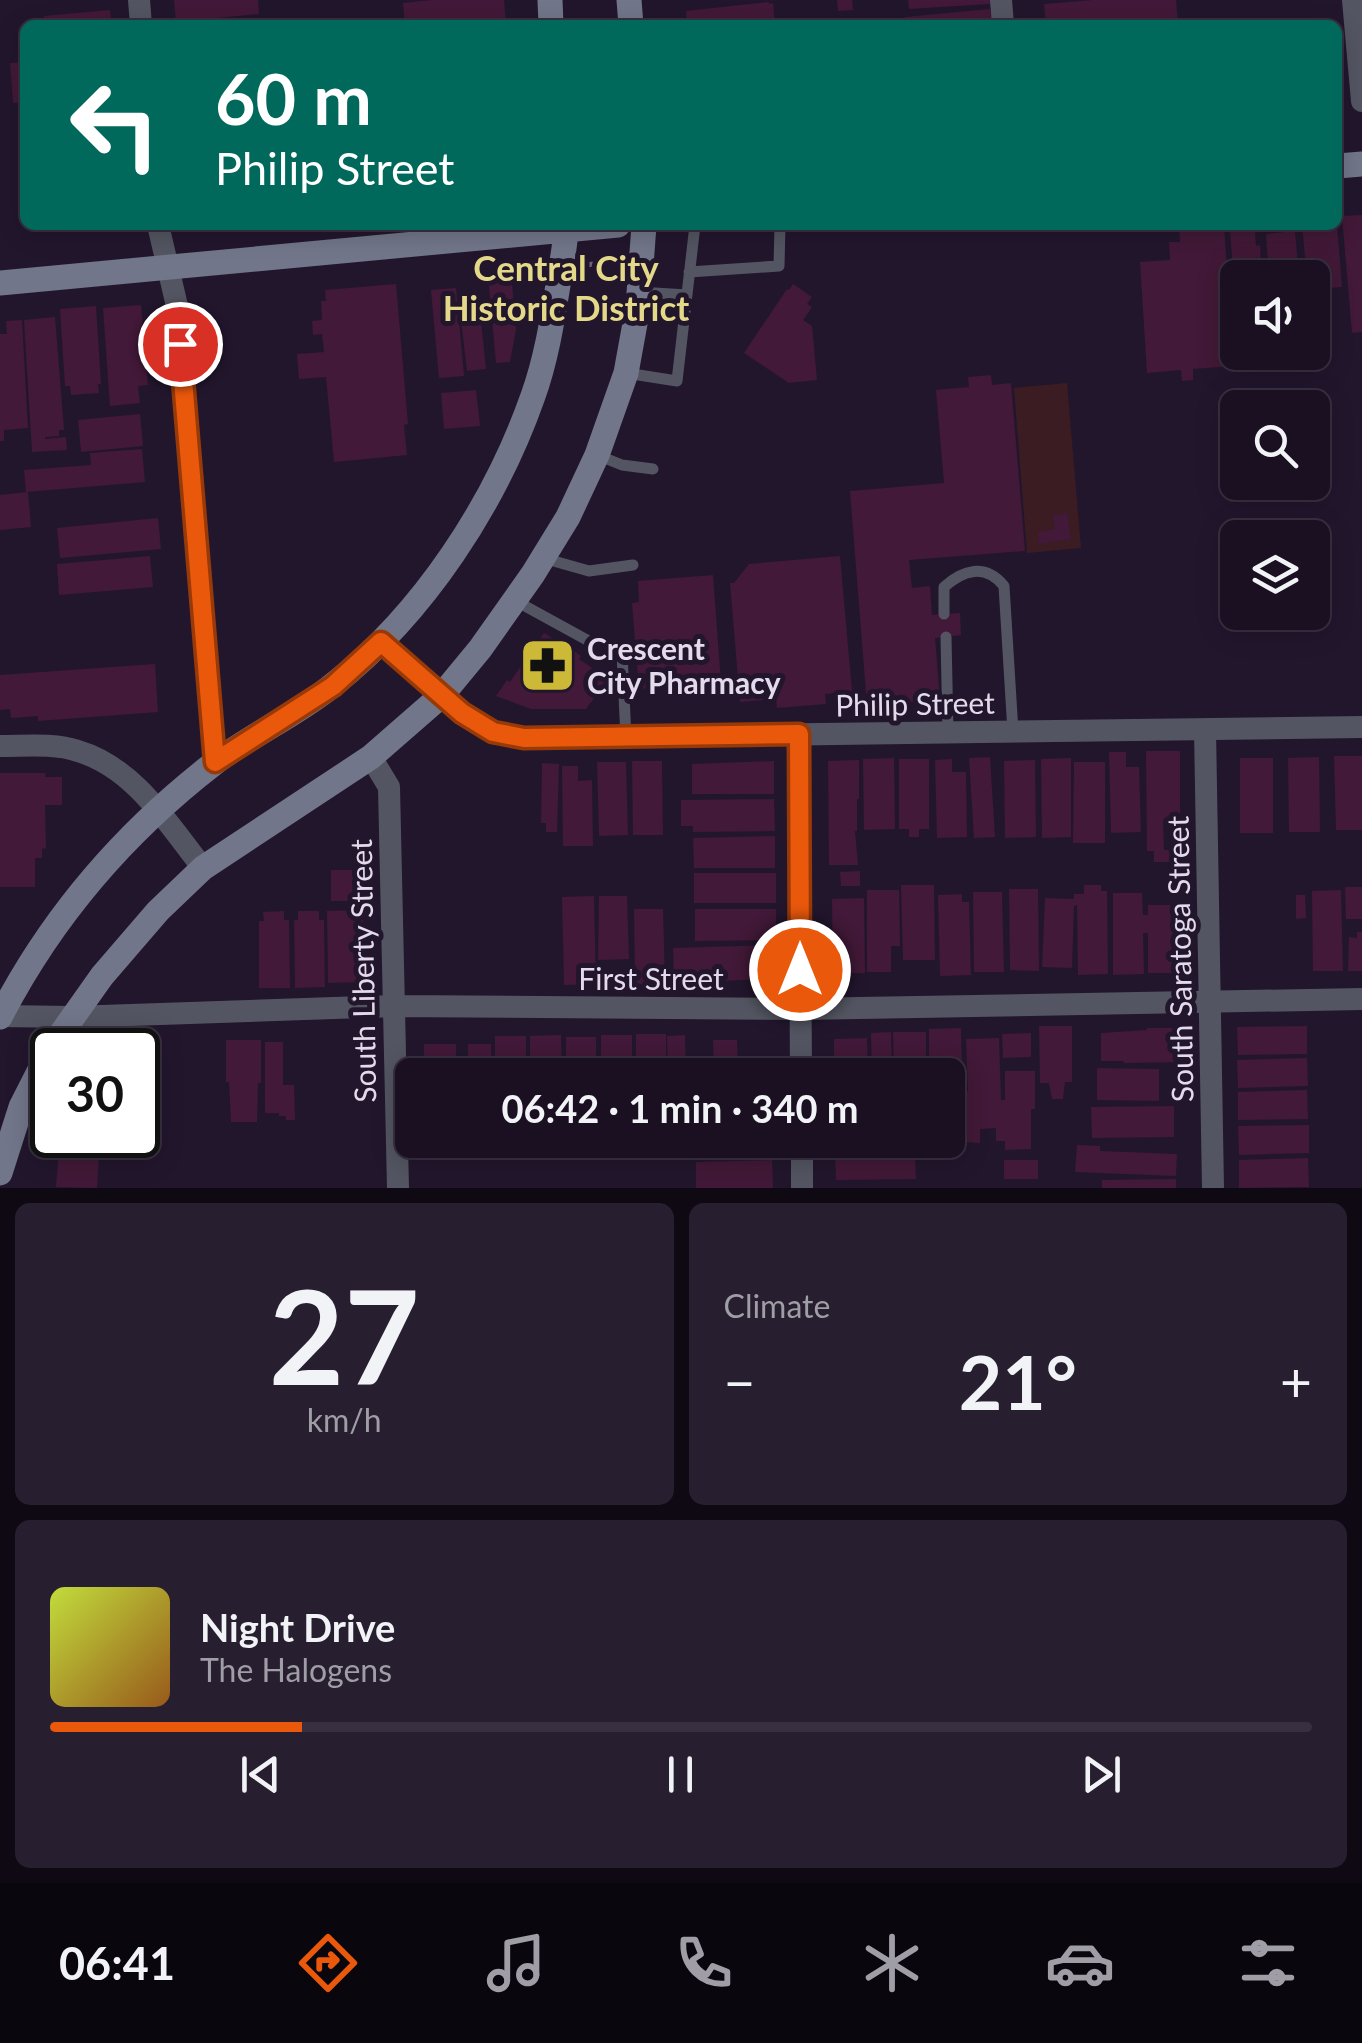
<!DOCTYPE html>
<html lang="en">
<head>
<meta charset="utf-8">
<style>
  :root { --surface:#1a1022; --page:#271e2f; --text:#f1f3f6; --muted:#9f9da5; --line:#383040; --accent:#ea580c }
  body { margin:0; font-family:Lato,sans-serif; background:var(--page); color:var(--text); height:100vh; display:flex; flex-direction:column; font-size:38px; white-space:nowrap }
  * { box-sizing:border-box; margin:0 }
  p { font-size:32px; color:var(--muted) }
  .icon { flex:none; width:55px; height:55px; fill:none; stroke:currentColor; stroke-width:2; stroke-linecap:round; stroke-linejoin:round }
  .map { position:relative; height:1188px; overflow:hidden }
  .side { display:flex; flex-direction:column; gap:15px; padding:15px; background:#0e0913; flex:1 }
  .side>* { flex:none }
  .hud { position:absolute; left:20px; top:20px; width:1322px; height:210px; border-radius:15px; box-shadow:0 5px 25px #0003,0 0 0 2px var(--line); background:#00695c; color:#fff; overflow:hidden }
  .buttons { position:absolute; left:1220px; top:260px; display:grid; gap:20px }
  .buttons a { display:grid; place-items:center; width:110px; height:110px; border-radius:15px; background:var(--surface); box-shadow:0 5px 25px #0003,0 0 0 2px var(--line); font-size:50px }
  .speed { position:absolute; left:30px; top:1028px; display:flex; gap:20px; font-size:50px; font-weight:700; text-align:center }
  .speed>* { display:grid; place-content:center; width:130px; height:130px; border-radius:50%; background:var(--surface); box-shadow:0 5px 25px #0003,0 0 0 2px var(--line); line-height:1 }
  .speed .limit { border:5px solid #111; border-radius:15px; background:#fff; color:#111 }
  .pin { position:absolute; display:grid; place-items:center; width:85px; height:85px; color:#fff; margin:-42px; border:5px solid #fff; border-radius:50%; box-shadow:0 2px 10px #0007 }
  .me { position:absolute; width:110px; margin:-55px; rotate:0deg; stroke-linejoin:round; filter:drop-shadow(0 0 8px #0008) }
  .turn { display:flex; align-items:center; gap:35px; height:210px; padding:0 30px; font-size:45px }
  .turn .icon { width:130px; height:130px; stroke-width:2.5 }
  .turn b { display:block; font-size:70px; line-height:85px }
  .big { font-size:75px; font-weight:700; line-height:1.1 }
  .side .widget { flex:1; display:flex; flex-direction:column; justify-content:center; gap:15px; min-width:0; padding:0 35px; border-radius:15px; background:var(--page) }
  .side .dial { align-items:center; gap:0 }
  .dial b { font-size:130px; line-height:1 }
  .song { display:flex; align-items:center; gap:30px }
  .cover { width:120px; height:120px; border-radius:15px; background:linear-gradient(135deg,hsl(70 70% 55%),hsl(30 70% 35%)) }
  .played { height:10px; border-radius:5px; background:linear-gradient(90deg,var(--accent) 20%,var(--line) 20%) }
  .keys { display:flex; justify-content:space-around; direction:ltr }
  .heat { display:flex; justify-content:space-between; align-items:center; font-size:55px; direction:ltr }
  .side .tiles { flex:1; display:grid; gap:15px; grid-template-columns:1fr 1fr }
  .widget:last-child { grid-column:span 2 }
  .trip { position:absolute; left:395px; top:1058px; width:570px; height:100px; border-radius:15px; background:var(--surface); box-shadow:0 5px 25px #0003,0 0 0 2px var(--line); font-weight:700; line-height:100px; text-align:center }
  .tab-bar { display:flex; height:160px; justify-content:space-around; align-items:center; background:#0a060e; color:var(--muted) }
  .tab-bar .icon { width:70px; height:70px }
  .tab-bar .active { color:var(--accent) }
  .tab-bar b { font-size:45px; color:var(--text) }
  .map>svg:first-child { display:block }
  .green { fill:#3b1c22 }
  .building { fill:#421938 }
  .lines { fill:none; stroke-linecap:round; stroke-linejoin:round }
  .path { stroke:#6e6378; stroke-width:5; stroke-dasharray:8 8; stroke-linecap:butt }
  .lane { stroke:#535662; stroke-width:11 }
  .street { stroke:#535662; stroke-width:22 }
  .secondary { stroke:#72768a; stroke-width:25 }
  .route-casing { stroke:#983908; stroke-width:25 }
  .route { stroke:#ea580c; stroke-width:18 }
  .labels { text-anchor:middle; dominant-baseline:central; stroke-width:10; stroke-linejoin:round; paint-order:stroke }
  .poi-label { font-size:30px; font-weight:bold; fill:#e3dbeb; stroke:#22162d; text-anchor:start }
  .street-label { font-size:30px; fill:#e3dbeb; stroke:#22162d }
  .quarter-label { font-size:35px; font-weight:bold; fill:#e4d889; stroke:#22162d }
</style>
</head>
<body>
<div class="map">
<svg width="1362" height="1188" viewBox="0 0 1362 1188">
  <rect width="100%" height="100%" fill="#22162d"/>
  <!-- green -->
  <path class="green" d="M1067,383L1081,548L1027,553L1014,388Z"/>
  <!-- building -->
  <path class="building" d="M174,0H258L259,14L176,22Z
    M432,0H504L506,25H405L403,3Z
    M837,0H852L853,10L838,11Z
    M908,0H990V4L909,9Z
    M1093,0H1176L1178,23L1149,25H1046L1044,4Z
    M769,2V4L773,3L775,25H687L686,11Z
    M990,9L992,25H905V17Z
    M110,10L112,25H45L44,16Z
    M25,62V102L13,103L10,63Z
    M1362,215V332L1352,333L1342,216Z
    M1179,225H1224L1234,366L1193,369V380L1182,381L1181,370L1147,373L1140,262L1170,260L1169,242H1180Z
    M1302,225H1337L1342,287L1312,289V278H1307Z
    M1249,229V231L1255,230L1256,246L1260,245L1261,265L1258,266L1259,278H1238V295H1235L1230,230Z
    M1295,231L1299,278H1269L1266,234Z
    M511,272L516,329L510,362L496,363L488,275Z
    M396,284L408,424L404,425L407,455L334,462L326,377L299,379L297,354L324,352L322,334L313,335L312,321L322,320L321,301H326L325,290Z
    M793,284L812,297L807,304L812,307L803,320L812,326L817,380L789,383L744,353L787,289L789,290Z
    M456,288L464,376L439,378L431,290Z
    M478,292L486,369L467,371L458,294Z
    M141,305L148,385L138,386L140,403L110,406L103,308Z
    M96,306L101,384H98L99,393L71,395L70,386H65L60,309Z
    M55,317L64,430H59V436L45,437V439L66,437L67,450L32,452L24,320Z
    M22,320L28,428L4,430V441H0V334H7L6,321Z
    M991,375L992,385L1011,383L1025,551L909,560L912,588L930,586L932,615L960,613L961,635L935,638L940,700L867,706L850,491L944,483L936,390L969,387L968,377Z
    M476,390L480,426L444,429L441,393Z
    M140,414L143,446L81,452L78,420Z
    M142,449L145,482L26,492L24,470L91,465L90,453Z
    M28,492L31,527L0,530V495Z
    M1067,513L1071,539L1039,544L1038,532L1055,529L1053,515Z
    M158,518L161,549L60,558L57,528Z
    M150,556L153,587L59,595L57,564Z
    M840,556L852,691L825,694L826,704L777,708L776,699L740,702L730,583H734L749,564Z
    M713,575L721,683L639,689L632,603L639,602L638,581Z
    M544,633L560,643L561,641L581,656L579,659L608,679L586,709H531L496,696L507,680L510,682Z
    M155,664L158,712L38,721V716L11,718L10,709L0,710V675Z
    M1146,751H1180V820H1163L1164,850L1180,849L1181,862H1154V851H1147Z
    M1109,752H1126V767H1139L1141,832L1111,833Z
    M1334,756H1362V830H1336Z
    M990,757L995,837L974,838L969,758Z
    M1319,757L1320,832H1289L1288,758Z
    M894,758L895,829L864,830L863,759Z
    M1071,758V837L1042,838L1041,759Z
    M1240,758H1273V833H1240Z
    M899,759H929V829H919V837H909V829H899Z
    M952,759V772H966L967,837L937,838L935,760Z
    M859,760V799H857V831H855L858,865H829L828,761Z
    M1035,760L1036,837L1005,838L1004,761Z
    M632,761H662L663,835H633Z
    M774,761V794H692V764Z
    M597,762H626L628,835L599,836Z
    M1074,762H1105V843H1073Z
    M542,763L559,764L557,832H546V823H541Z
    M562,766H578V781L592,780L593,846H563Z
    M0,773H46L45,777H62V805H45L46,848L42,849V858H35V887H0Z
    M774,799L775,831L693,832V826H681V800Z
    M775,836V868H694L693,838Z
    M331,870H365V901H331Z
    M860,871V886H841L840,872Z
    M694,873H776V903H694Z
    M901,885H934L935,960H903Z
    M1084,885H1101V891H1107L1108,974L1078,975L1077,905L1074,906L1072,968L1042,967L1045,898L1074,899V894H1084Z
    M1345,887H1362V919H1346Z
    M1009,889H1038L1039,971L1010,970Z
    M867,890H899L900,946H891V972H867Z
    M1341,890L1343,971H1313L1312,891Z
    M973,892H1002L1004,972H974Z
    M1113,893H1142L1143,915H1148V905H1181V914H1184V932L1181,933L1182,973H1148V933H1143L1144,974L1113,975Z
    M962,894V902H969L971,975L940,976L938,895Z
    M1296,895H1305L1306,918L1296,919Z
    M594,896L596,984L564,985L562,897Z
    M599,896H627L629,959L598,960Z
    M864,898L865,973H833L832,899Z
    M634,909H663L665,984H635Z
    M695,909H776V940L695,941Z
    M363,910L364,982L328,983L327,911Z
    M284,911V920H289L290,988H259V921H264L263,912Z
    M298,911H319V920H324L325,987L295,988L294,920H298Z
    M1357,932H1362V971H1348L1349,937L1357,938Z
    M776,945L778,979L674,982L673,948Z
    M1039,1026H1072V1082H1065L1063,1099H1052L1049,1083H1040Z
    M1307,1026V1054L1238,1055L1237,1027Z
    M961,1028L962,1078H964L965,1091H968L966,1039L999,1038L1001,1100H1005V1071H1035V1109H1031V1149L1005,1150V1141H996V1128L980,1129V1143L948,1141V1075H929V1029Z
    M1147,1028H1186L1187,1062L1124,1063L1123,1061H1101V1033L1147,1030Z
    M891,1032L892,1075H872L871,1033Z
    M893,1032H926V1075H894Z
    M1031,1033V1057L1003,1058L1002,1034Z
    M636,1034H666V1075H636Z
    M561,1035L562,1075H530V1036Z
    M601,1035H632V1075H601Z
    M685,1035L686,1075H668L667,1036Z
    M495,1036H526V1075H495Z
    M566,1037H596V1075H566Z
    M867,1038L868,1075H834V1039Z
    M226,1040H261V1083H258L257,1122H231L229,1082H226Z
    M713,1040H737L738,1075H705V1067H714Z
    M265,1042H283V1085H294L295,1120H286V1116H279V1113H265Z
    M424,1044H456V1075H424Z
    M468,1044H491L492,1075H459V1070H468Z
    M1307,1058L1308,1086L1238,1088L1237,1060Z
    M1097,1068L1159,1069V1101L1097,1100Z
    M1307,1090L1308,1119L1238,1120V1092Z
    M1174,1106V1137L1092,1138L1091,1107Z
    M1309,1125V1153L1239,1155L1238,1126Z
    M60,1136L100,1140L97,1188L56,1187Z
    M918,1142L919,1153L882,1155V1143Z
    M1077,1145L1100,1146V1151L1177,1154L1176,1176L1075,1172Z
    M915,1156L916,1179L836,1180L835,1157Z
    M1308,1158L1309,1187L1239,1188V1160Z
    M772,1160L773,1188H696V1162Z
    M1004,1160H1038V1179H1004Z
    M1176,1179V1188H1102V1180Z"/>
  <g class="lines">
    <!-- path -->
    <path class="path" d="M586,265L620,261"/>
    <!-- lane -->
    <path class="lane" d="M689,272L779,266L780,225
      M639,292L687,295
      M626,373L677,381L695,225
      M597,455L622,465L653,469
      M543,558L589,571L633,565
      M514,600L587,640
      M944,614V587C963,570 985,563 1004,586L1013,732
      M946,637L948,732
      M622,653L626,738"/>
    <!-- street -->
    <path class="street" d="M139,0L141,25
      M1001,0L1003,25
      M1353,0L1362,101
      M158,225L177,306L215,763
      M381,642L462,713L493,732L524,738L1362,727
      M1205,730L1213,1188
      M799,734L801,1075
      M0,746C26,746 54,743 78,751C135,768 168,824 203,868
      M371,757L389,787L398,1188
      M0,1016L72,1017L392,1006L801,1009L1362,999
      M802,1140V1188"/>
    <!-- secondary -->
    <path class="secondary" d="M550,0L551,25
      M629,0L631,25
      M1338,166L1362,164
      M0,283L618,225
      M0,1017C51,918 124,833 213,764C251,735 296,715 333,685C424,613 495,504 533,396C546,360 552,322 558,285C561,265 566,245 566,225
      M0,1173L21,1107L51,1048L102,976L158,911L203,868L371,757L442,695L480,649L533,574L568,517L597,455L626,373L638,307L644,225"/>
  </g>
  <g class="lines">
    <defs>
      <path id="route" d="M180,344L215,762L333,686L381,642L462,713L493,732L524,738L799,734L800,970"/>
    </defs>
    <!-- route casing -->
    <use href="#route" class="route-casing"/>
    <!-- route -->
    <use href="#route" class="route"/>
  </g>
  <!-- icons -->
  <defs>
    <symbol id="pharmacy-square" viewBox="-11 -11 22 22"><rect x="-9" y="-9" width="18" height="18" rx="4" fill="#cdb938" stroke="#22162d"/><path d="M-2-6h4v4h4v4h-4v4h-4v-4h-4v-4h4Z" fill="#111"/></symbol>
  </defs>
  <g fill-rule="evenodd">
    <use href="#pharmacy-square" x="516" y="634" width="63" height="63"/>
  </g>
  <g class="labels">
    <!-- poi labels -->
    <g class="poi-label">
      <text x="587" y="648">Crescent<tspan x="587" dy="34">City Pharmacy</tspan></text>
    </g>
    <!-- street labels -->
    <g class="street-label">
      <text transform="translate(915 703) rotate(-1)">Philip Street</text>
      <text transform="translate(1179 959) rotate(-91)">South Saratoga Street</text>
      <text transform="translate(362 971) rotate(-91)">South Liberty Street</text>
      <text x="651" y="978">First Street</text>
    </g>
    <!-- quarter labels -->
    <g class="quarter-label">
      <text x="566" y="267">Central City<tspan x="566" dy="40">Historic District</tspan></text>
    </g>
  </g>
</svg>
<div class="buttons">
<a><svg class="icon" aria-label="sound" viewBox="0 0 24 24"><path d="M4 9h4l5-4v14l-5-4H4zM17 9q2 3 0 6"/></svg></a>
<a><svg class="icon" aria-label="search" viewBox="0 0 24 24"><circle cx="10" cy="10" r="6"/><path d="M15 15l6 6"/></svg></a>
<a><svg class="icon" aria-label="layers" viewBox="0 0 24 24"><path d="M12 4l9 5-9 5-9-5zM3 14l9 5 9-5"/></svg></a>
</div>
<div class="speed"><div class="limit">30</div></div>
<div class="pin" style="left:180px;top:344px;background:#d93025"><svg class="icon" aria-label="arrive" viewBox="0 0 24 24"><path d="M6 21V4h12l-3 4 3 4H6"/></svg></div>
<svg class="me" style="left:800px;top:970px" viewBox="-20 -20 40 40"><circle r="17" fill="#ea580c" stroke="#fff" stroke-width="3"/><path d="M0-11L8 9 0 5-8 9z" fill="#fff"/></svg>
<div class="trip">06:42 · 1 min · 340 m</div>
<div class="hud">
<div class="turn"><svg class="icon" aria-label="left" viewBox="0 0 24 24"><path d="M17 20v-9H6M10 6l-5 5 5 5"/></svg><div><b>60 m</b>Philip Street</div></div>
</div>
</div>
<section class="side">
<div class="tiles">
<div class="widget dial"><b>27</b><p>km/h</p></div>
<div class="widget"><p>Climate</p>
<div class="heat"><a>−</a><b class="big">21°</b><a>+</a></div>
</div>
<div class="widget">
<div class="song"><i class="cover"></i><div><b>Night Drive</b><p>The Halogens</p></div></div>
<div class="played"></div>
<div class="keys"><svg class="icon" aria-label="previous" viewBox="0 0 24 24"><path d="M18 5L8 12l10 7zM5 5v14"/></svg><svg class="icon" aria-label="pause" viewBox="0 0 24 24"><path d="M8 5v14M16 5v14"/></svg><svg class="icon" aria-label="next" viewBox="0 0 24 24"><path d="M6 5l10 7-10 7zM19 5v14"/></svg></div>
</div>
</div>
</section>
<nav class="tab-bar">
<b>06:41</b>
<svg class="icon active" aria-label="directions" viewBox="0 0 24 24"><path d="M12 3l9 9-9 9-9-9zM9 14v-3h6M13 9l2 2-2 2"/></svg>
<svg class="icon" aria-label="music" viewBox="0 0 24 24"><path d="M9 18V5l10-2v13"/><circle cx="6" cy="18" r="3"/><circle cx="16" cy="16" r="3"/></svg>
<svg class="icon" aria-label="phone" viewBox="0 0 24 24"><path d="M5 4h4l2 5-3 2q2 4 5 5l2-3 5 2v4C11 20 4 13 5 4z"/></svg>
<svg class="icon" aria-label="climate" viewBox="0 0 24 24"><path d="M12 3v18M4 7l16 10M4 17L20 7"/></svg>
<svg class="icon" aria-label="car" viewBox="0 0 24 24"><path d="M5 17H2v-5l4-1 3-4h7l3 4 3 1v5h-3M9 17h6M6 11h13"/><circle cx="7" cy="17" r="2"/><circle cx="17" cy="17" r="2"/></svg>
<svg class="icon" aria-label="filters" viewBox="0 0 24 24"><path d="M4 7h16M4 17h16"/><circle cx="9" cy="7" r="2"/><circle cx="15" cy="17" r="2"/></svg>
</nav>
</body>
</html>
